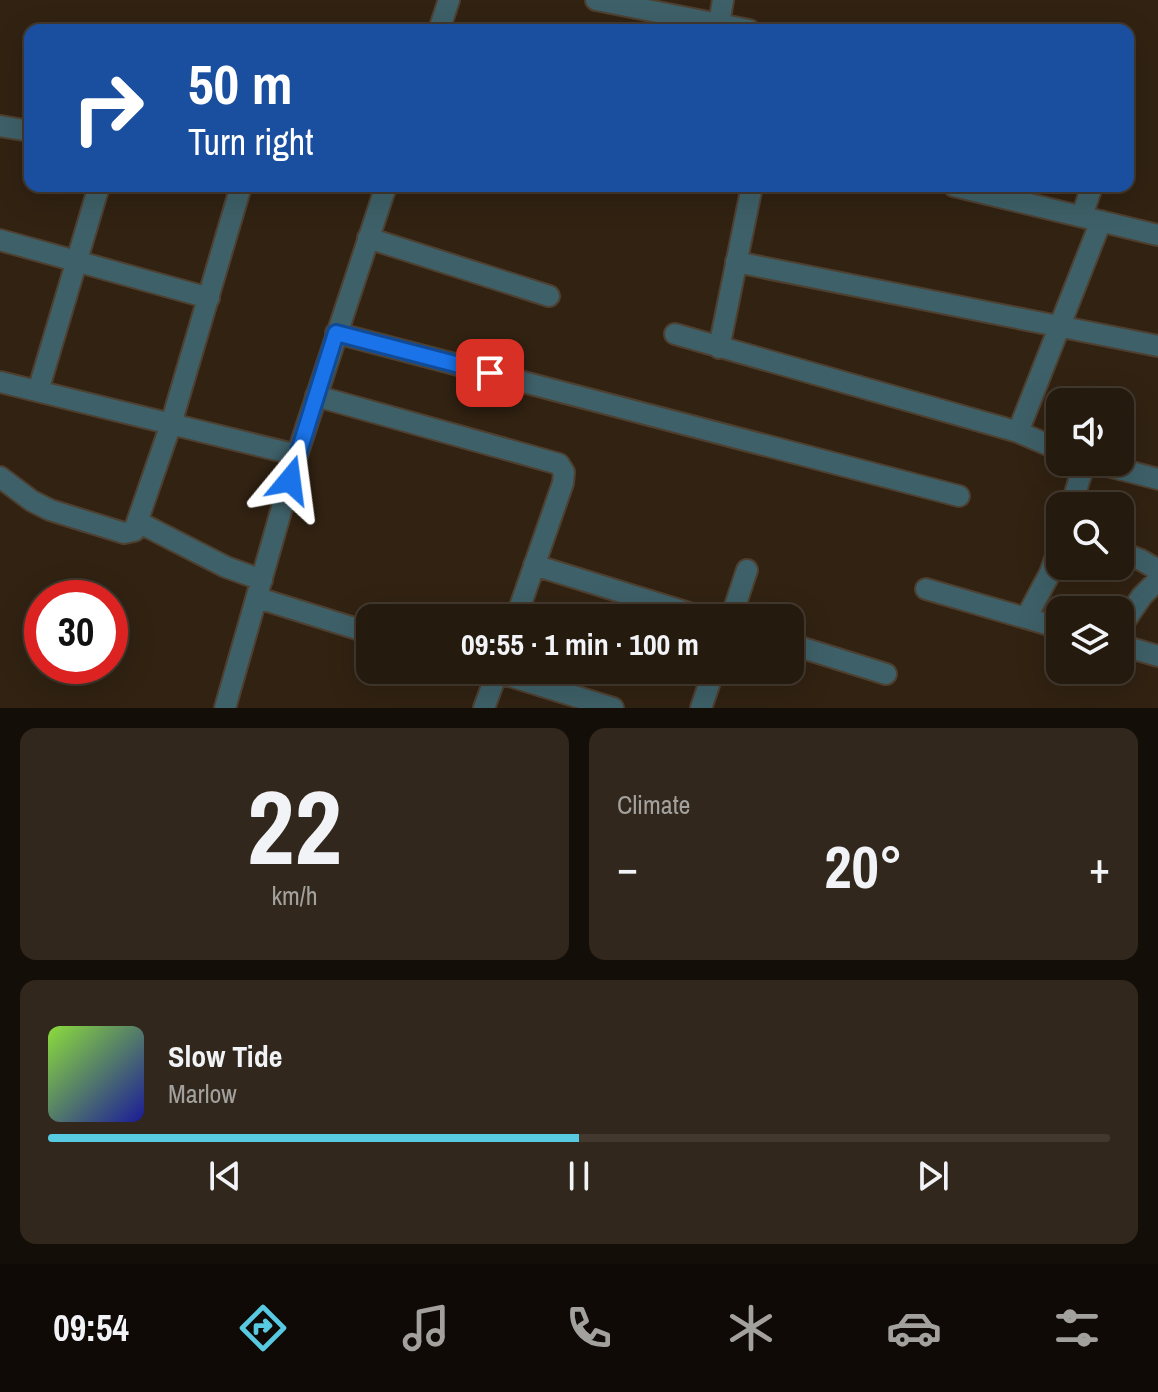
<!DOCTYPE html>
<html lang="en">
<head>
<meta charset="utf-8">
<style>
  :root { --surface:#251a0e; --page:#31271c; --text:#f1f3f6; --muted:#a3a19e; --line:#42382e; --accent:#57c9e1 }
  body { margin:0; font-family:"Archivo Narrow",sans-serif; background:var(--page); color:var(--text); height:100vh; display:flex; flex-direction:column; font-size:30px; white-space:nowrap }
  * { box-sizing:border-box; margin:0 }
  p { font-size:26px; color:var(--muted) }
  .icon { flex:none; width:44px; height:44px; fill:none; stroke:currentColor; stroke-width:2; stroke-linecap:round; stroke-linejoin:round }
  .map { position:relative; height:708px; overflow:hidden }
  .drawer { display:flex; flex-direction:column; gap:20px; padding:20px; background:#140e08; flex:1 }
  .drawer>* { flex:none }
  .top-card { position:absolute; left:24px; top:24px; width:1110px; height:168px; border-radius:16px; box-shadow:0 8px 32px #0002,0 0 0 2px var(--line); background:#1a4fa0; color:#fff; overflow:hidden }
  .buttons { position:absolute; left:1046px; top:388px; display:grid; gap:16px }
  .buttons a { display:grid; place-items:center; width:88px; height:88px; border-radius:16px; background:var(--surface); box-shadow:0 8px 32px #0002,0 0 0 2px var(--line); font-size:40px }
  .speed { position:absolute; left:24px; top:580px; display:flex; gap:16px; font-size:40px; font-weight:700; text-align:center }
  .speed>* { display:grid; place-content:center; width:104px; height:104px; border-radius:50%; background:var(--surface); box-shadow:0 8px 32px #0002,0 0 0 2px var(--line); line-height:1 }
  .speed .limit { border:12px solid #d22; background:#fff; color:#111 }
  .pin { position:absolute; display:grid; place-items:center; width:68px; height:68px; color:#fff; margin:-34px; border-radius:16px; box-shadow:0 4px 12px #0006 }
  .me { position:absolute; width:88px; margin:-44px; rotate:16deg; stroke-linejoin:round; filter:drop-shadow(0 0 6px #0008) }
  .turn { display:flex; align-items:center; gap:28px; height:168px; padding:0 32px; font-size:36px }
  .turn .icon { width:104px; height:104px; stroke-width:2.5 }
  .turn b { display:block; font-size:56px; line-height:68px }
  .big { font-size:60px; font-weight:800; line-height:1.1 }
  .drawer .card { flex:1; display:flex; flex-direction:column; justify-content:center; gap:12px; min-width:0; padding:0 28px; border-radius:16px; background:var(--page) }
  .drawer .dial { align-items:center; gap:0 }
  .dial b { font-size:104px; line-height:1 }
  .song { display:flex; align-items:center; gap:24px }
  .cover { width:96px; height:96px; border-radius:12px; background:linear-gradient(135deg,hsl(90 70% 55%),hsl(240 70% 35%)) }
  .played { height:8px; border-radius:4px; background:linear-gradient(90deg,var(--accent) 50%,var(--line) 50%) }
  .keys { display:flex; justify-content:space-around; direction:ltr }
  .heat { display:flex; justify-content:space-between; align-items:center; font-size:44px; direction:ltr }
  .drawer .tiles { flex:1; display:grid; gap:20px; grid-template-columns:1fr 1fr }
  .card:last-child { grid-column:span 2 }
  .trip { position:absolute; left:356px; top:604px; width:448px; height:80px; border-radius:16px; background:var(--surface); box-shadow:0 8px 32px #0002,0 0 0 2px var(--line); font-weight:800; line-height:80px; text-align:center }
  .tab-bar { display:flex; height:128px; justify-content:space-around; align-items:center; background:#0f0a06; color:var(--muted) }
  .tab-bar .icon { width:56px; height:56px }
  .tab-bar .current { color:var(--accent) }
  .tab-bar b { font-size:36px; color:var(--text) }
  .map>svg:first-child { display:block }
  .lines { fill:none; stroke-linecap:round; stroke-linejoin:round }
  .minor-casing { stroke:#4e4031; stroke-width:24 }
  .minor { stroke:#3e6068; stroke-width:20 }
  .route-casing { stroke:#114b97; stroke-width:20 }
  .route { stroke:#1a73e8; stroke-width:14 }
</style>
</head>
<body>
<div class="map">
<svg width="1158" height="708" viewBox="0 0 1158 708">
  <rect width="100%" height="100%" fill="#312212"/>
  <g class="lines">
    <defs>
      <path id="minor" d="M596,0L749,30
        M439,30L449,0
        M718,30L723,0
        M0,126L30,131
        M954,186L1158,235
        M1082,216L1092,186
        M368,238L549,296
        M0,240L209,298
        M736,262L1158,346
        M336,333L959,496
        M675,334L1018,432L1060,450
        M719,348L752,186
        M0,382L297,455
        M38,391L99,186
        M316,396L559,464L564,472L563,483L516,618
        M1018,432L1101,221
        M1092,462L1158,479
        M0,477L32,501L50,510L124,533L134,531L171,424L241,186
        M1071,506L1085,462
        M138,522L226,567L262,580
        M1120,552L1141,560L1158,570
        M534,565L705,618
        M926,589L1060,628
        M258,598L370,633
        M731,618L747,570
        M1026,618L1050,573L1060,545
        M1120,628L1142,596L1158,580
        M790,644L886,674
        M1120,645L1158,656
        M490,670L613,708
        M225,708L297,455L386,186
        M484,708L498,670
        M701,708L714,670"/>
    </defs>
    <!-- minor casing -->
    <use href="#minor" class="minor-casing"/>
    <!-- minor -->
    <use href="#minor" class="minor"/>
  </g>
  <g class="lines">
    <defs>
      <path id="route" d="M290,480L336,333L490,373"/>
    </defs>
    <!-- route casing -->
    <use href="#route" class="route-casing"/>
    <!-- route -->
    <use href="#route" class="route"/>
  </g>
</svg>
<div class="buttons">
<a><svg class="icon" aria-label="sound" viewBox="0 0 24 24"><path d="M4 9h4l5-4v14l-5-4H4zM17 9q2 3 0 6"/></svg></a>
<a><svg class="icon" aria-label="search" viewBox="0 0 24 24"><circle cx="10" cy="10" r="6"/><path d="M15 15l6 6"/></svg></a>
<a><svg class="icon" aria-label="layers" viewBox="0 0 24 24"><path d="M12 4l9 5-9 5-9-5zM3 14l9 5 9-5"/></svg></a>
</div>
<div class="speed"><div class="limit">30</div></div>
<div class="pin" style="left:490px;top:373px;background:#d93025"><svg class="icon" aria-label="arrive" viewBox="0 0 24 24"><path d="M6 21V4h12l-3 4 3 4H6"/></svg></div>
<svg class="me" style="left:290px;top:480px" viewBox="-20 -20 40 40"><path d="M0-17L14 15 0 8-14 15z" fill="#1a73e8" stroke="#fff" stroke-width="4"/></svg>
<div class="trip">09:55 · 1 min · 100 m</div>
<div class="top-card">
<div class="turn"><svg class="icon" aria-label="right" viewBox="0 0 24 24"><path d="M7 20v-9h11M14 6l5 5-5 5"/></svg><div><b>50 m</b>Turn right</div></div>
</div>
</div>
<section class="drawer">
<div class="tiles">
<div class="card dial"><b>22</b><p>km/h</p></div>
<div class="card"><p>Climate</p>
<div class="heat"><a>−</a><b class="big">20°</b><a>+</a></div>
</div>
<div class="card">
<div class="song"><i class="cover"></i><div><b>Slow Tide</b><p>Marlow</p></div></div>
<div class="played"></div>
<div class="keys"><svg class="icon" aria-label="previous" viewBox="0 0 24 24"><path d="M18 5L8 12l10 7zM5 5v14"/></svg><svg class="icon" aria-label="pause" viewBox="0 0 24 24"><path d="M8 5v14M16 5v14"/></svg><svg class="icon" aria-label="next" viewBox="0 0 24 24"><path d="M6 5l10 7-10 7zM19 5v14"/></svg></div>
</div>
</div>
</section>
<nav class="tab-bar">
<b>09:54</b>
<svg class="icon current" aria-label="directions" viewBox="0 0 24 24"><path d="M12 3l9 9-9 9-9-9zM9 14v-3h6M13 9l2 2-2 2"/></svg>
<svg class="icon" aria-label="music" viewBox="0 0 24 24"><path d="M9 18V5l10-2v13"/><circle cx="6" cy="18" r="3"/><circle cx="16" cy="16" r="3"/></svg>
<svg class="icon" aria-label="phone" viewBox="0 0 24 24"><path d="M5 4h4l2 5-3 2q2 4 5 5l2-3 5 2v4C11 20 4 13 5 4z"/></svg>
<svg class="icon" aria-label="climate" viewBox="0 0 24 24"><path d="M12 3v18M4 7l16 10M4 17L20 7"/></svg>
<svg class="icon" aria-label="car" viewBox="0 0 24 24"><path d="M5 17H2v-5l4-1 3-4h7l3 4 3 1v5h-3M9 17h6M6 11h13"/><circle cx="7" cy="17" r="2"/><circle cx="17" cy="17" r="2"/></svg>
<svg class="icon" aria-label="filters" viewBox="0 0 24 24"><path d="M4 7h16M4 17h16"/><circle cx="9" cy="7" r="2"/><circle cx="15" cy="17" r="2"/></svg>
</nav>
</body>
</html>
